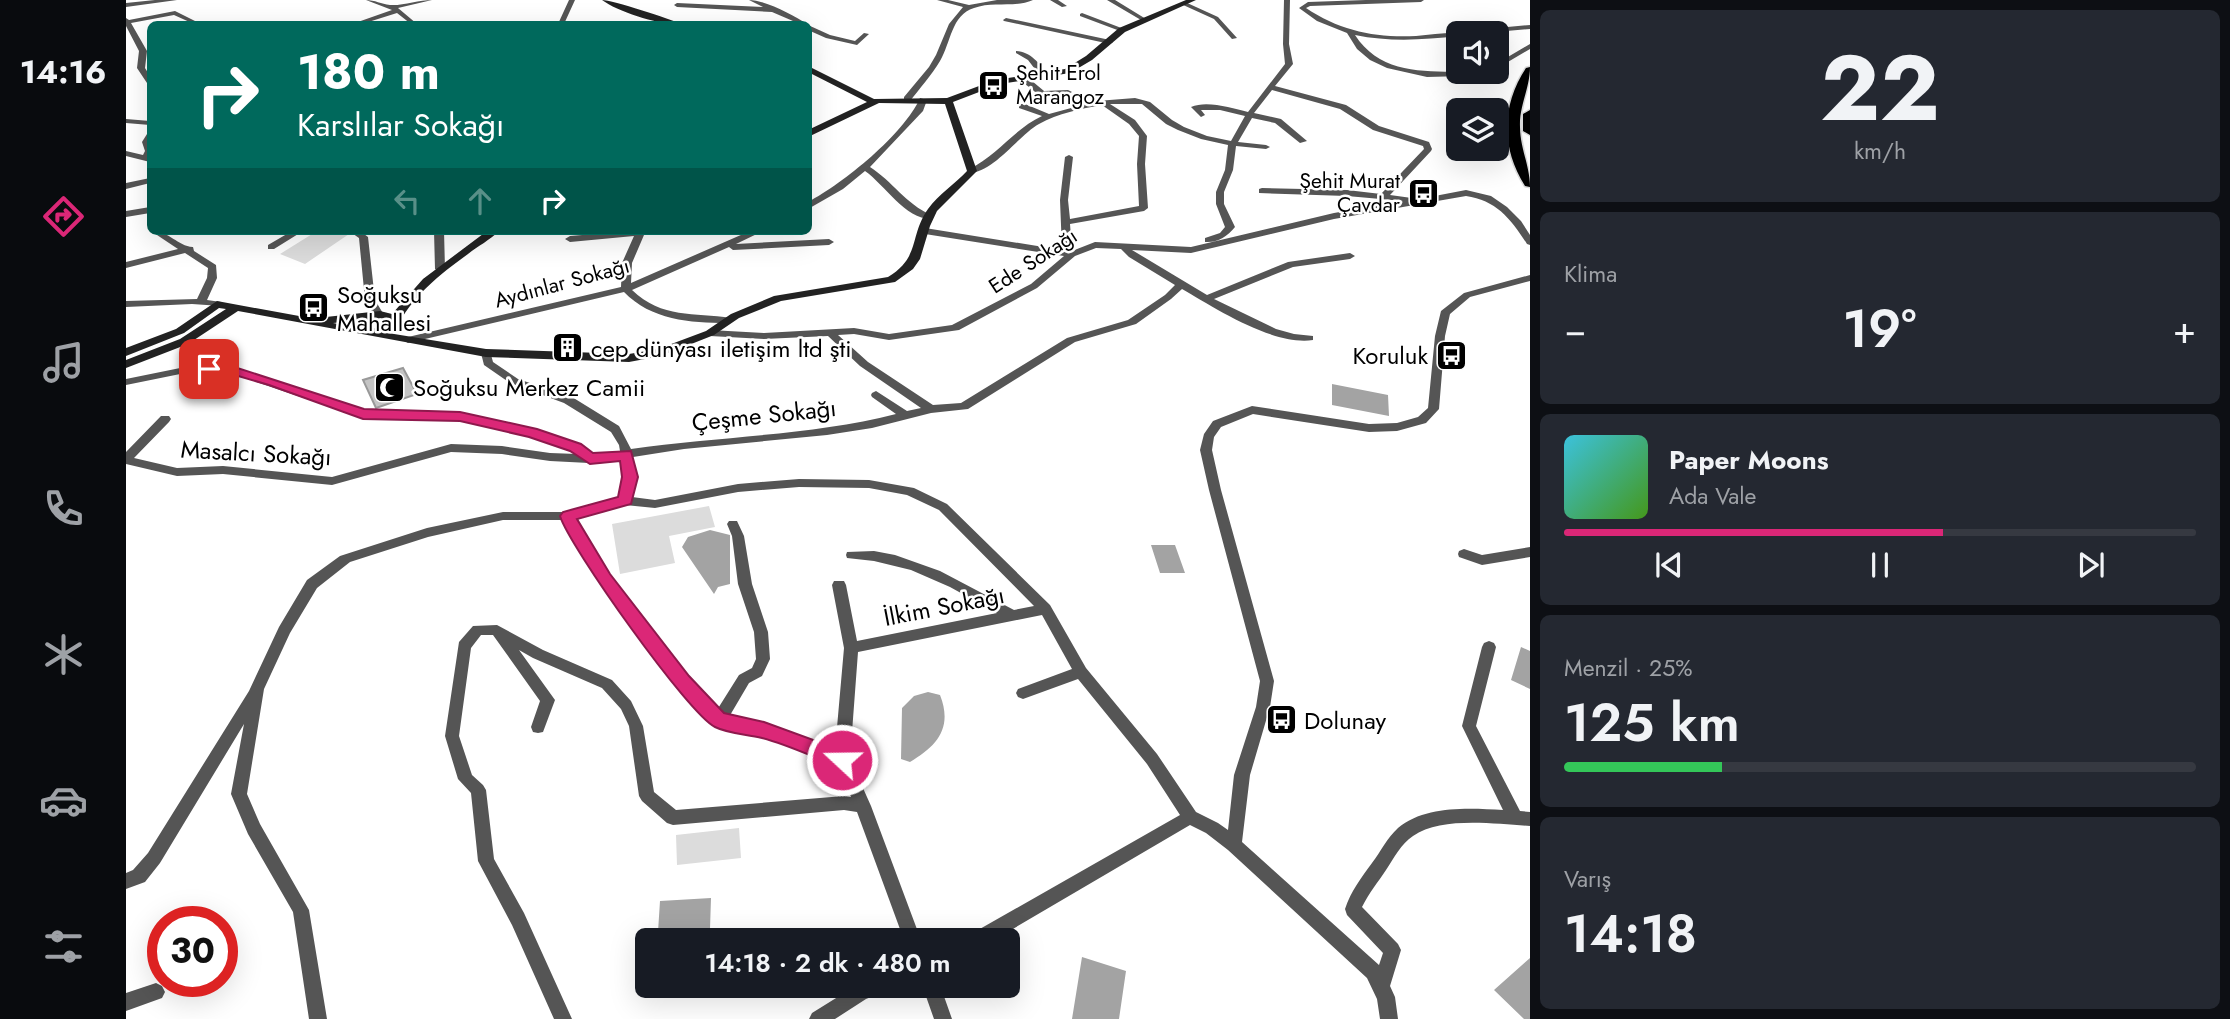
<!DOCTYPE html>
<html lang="tr">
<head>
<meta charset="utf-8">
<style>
  :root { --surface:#171b24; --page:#242831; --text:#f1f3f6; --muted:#9ea1a6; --line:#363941; --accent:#db2777 }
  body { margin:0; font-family:Jost,sans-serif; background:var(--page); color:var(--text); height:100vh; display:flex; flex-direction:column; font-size:26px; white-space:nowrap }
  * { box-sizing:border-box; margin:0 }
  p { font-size:23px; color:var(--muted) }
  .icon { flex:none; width:38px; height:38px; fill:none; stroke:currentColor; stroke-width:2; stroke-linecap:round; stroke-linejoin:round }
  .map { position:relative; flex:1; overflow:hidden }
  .sheet { display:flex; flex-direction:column; gap:10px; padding:10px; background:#0d0f14; width:700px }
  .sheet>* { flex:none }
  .guide { position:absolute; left:21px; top:21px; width:665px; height:214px; border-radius:10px; box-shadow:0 7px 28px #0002; background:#00695c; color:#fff; overflow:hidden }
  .fabs { position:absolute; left:1320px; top:21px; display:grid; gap:14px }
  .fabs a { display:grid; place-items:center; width:63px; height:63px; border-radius:10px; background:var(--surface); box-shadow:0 7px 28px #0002; font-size:35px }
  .speed { position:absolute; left:21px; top:906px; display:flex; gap:14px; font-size:35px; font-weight:700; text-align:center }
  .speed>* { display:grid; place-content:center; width:91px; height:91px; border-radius:50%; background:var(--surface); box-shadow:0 7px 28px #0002; line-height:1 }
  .speed .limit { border:10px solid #d22; background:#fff; color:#111 }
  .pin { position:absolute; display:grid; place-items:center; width:60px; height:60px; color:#fff; margin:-30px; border-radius:14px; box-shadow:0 4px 10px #0006 }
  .me { position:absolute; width:77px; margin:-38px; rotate:291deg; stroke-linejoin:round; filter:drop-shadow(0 0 5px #0008) }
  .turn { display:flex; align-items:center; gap:24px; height:147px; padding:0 35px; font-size:32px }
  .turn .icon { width:91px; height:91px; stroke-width:2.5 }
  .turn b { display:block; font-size:49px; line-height:60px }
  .lanes { display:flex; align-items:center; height:66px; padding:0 35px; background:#0003; justify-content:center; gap:35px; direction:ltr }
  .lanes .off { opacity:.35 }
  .big { font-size:52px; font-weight:600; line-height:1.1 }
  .sheet .widget { flex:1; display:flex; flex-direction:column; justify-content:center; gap:10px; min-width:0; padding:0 24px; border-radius:10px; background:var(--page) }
  .sheet .dial { align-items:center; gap:0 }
  .dial b { font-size:91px; line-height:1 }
  .song { display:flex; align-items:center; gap:21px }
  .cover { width:84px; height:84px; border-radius:10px; background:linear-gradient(135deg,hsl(190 70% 55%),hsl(100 70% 35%)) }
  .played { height:7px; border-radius:4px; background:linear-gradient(90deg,var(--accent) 60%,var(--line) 60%) }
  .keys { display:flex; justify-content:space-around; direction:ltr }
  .heat { display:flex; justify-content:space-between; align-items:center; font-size:38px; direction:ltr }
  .charge { height:10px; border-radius:5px; background:linear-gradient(90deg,#34c759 25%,var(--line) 0) }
  .trip { position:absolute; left:509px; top:928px; width:385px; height:70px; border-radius:10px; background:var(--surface); box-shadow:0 7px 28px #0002; font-weight:600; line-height:70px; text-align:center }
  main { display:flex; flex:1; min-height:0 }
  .dock { display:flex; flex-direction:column; width:126px; justify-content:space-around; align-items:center; background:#090b0e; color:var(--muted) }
  .dock .icon { width:49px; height:49px }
  .dock .current { color:var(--accent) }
  .dock b { font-size:32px; color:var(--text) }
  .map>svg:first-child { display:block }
  .green { fill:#dcdcdc }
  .water { fill:#a3a3a3 }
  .building { fill:#c4c4c4; stroke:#999; stroke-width:2 }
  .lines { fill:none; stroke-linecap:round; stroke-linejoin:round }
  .highway-casing { stroke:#dbdbdb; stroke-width:3 }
  .street { fill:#555; fill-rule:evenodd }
  .secondary { fill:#222; fill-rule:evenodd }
  .highway { fill:#000; fill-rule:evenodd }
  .route { fill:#db2777; stroke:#8e194d; stroke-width:2 }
  .labels { text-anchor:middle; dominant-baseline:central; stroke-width:5; stroke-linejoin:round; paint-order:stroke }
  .far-poi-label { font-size:21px; fill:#000; stroke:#fff; text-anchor:start }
  .far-street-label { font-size:21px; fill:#000; stroke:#fff }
  .poi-label { font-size:24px; fill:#000; stroke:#fff; text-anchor:start }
  .street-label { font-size:24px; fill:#000; stroke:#fff }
</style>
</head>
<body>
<main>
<nav class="dock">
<b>14:16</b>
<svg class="icon current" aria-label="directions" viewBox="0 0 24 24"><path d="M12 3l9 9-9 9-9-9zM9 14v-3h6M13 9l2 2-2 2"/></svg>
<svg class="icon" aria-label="music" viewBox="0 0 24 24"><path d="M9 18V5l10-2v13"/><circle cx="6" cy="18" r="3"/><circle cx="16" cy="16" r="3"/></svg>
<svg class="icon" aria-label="phone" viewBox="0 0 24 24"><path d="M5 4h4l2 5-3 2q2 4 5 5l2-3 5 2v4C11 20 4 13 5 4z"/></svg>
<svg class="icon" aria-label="climate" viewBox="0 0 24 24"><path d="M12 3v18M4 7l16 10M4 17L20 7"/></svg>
<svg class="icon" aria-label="car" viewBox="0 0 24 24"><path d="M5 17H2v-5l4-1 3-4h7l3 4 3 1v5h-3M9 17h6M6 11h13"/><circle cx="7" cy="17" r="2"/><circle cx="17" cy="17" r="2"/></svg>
<svg class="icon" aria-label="filters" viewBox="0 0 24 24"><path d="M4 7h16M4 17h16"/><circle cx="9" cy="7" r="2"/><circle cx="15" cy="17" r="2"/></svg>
</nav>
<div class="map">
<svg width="1404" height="1019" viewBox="0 0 1404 1019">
  <rect width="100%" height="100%" fill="#fff"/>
  <!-- green -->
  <path class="green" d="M191,231L226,232L179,264L154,254Z
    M583,506L589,527L543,536L549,563L494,574L486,524Z
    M613,828L615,858L551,865L550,835Z"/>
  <!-- water -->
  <path class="water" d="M1206,384L1262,395L1263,416L1206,405Z
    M584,530L604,535V584L592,587L588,594L556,547L562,537Z
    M1025,545H1049L1059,573H1034Z
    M1395,647L1404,651V689L1385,680Z
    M802,692L814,695C827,728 811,746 784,762L775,759L776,708L788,696Z
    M585,898L584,929L532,932L534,901Z
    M956,957L1000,971L993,1019H946Z
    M1404,958V1019H1398L1368,990Z"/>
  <!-- building -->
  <path class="building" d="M277,368L291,394L250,408L237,380Z"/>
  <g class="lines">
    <defs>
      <path id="highway" d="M1404,67C1404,88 1393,106 1394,127C1394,148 1404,166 1404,187L1399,186C1375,148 1375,106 1400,68Z
        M1404,110V135L1397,131V114Z"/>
    </defs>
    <!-- highway casing -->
    <use href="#highway" class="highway-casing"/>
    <!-- street -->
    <path class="street" d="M29,0H51L0,7V3Z
      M240,0C249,0 255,4 264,5C276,6 293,0 306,0L272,8L291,24H285L271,13L236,24H228L229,23L266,10Z
      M443,0H449L438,24H432Z
      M623,0C639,0 667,15 681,24H674L646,12L551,7L548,5L551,3L637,7Z
      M811,0H822L843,5L871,0H907C890,8 867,1 848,8C825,15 825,43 814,61C805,76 794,88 784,101H778V97L803,67L810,55L823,24L837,7Z
      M924,0H932L941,6L936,7Z
      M981,0H989L1020,19L1015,20Z
      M1158,0H1164L1163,44L1167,64L1149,86L1220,105L1253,126L1303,142L1306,149L1305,151L1264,195L1293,199L1340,190L1365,196L1381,207L1395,221L1404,235V245L1401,244C1385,219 1370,200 1340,196L1208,219L1065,253L1006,250L1081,295L1162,262L1224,253L1229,256L1224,259L1167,267L1088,299L1150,329L1168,334L1187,336V340C1147,346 1089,308 1056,289L1045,299L1010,324L949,342L842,409L805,413L746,428L701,435L558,449L507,457L510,477L506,497L529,500L612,484L673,479L743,480L788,488L821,504L924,605L960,668L1031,754L1070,812L1092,823L1102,830L1108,775L1130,707L1134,681L1083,490L1074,450L1078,434L1087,421L1126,406L1243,424L1271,423L1292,417L1302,408L1309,336L1315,311L1338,293L1404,275V281L1344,297L1324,314L1319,336L1313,409L1300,423L1271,431L1243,432L1127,414L1095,427L1088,437L1086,450L1095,490L1148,681L1144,707L1124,775L1116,842L1253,965L1257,953L1221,915L1219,909C1225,891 1235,878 1246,863C1255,851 1261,838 1272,828C1299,805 1344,808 1377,810L1336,726L1356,647L1358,643L1363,641L1368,643L1370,647L1350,726L1394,811L1404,812V826C1370,824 1315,816 1287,836C1275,844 1268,858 1260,870C1252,882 1243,893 1236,907L1272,944L1275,950L1264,986L1269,997L1272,1019H1254L1251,999L1241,978L1102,850L1080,833L1064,825L868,940H843L845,934L1054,815L1021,764L952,679L897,699L892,697L890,693L892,689L946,669L916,615L732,652L724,759L745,806L795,940H778L731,812L718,810L547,825L541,823L516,801L513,796L503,726L495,709L476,688L407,658L393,650L429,700L417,732L412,733L407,732L405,727L414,701L367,635H355L345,648L333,736L346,775L357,785L360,790L368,859L398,913L446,1019H428L386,925L352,861L345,793L332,779L319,736L333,642L347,626L371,625L417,650L486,680L505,701L517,726L528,792L550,810L718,796L725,797L711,764C686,755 663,743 638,736C610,728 600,735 576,715L507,629L461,562L438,520H377L302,537L224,562L191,588L164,633L138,689L121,794L134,824L183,910L201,1019H183L167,912L122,834L105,794L118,724L34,863L19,882L0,889V873L7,870L22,853L123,691L153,627L181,580L214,556L301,528L377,512H442L494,498L498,477L495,458L463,463L424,461L376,454L325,452L206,485L97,474L51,476L0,464V452L35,416H43L45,419L43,422L8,458L51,468L97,466L206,477L325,444L376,446L424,453L451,454L445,450L404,435L334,420L237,418L101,372H64L0,385V379L64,366H102L238,410L334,412L406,428L453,444L466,455L494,451L493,445L485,432L438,403L384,383L358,365L355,353L356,351H364L367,362L392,379L446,397L493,426L505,449C593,436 684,436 770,414L746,397L745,395L746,393L750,391L781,411L795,408L734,366L702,336L638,339L584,336L579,333L584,330L638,333L728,328L763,334L826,325L905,284L938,256L799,234L794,231L799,228L936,250L934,200L939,157L943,155L947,157L942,200L944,219L1013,206L1011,164L1013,136L1003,124L976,105C955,109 932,113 913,124C893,135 867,173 843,173V169C871,156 888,129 916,116L893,108V104H899L923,114L971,101L1009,98L1024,102L1046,120L1058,127L1081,136L1105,141L1119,116L1094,110H1075L1079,115L1075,117L1065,107C1081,100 1105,108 1122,112L1159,64L1157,44ZM1146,90L1214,109L1247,130L1297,146L1298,149L1255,194L1221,190L1136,188L1133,189V193L1221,196L1277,201L1208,213L1065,247L969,242L946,251L944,224L1018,211L1022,208L1019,164L1021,136L1009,120L984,104H1016L1040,124L1052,130L1075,139L1102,145L1099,170L1090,192V204L1099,227L1094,233L1079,238V242C1091,243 1101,237 1109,227L1098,204V192L1107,170L1110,146L1140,149L1144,147L1140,145L1112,142L1126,118L1149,123L1174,143L1181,141L1155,119L1128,113ZM970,248L995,249L1003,257L1049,285L1039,295L1002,320L941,338L835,403L807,405L742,362L712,335L728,334L763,340L833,330L911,288L949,256ZM673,487L743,488L781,495L813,510L908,606L888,610L814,571L769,555L748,551L721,552L720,555L721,558L748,561L785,570L824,587L871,613L731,641L720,585L718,581H708L706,585L718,648L709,750L636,723L603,717L623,683L636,676L644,659L642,632L626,584L618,536L611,521H603L601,524L606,536L612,584L628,632L630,659L626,668L613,675L591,710C568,691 549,664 531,640C502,602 470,562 449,519L499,505L529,508L612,492Z
      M1240,0H1298L1295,2L1184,6L1180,8C1214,31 1250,38 1290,36C1305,35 1320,32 1334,33H1332V36C1297,40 1263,42 1229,35C1258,80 1312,70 1358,72L1338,76L1301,77L1261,68L1244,60L1231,49L1221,33L1191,21L1173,8L1182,2Z
      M1055,2H1059L1092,17L1111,38L1106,39L1088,19L1055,4Z
      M49,11L75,24H68L48,15L5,23L21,51L19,68L24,76V83H21L11,68L13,51L0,26V18L3,20Z
      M956,13L998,29L999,30L994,31L954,16V14Z
      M880,18L984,40L987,42L984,44L878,21L877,20Z
      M682,25L704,35L729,41L738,33L743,34L731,45L700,38L682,30Z
      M1404,25V29L1358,33H1336L1339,31Z
      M1404,44V49L1370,69V64Z
      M890,51C905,52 913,63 922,75L921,77H915L902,60L890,53Z
      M894,76H900L918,91L942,90L946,92L942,94L913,95L894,80Z
      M794,98L801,100L797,111L744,167C766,181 780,204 805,215V219C779,219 759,185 739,171L717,189L682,209V202C718,183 778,134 794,98Z
      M0,119L24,121V125L0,123Z
      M21,134H24V162L0,156V151L17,155L19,151L16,142Z
      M24,178V183L0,189V183Z
      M24,207V213L0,217V211Z
      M25,231C44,231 51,246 67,247L68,251L90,265L91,278L81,300L95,302V306L66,304L0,307V301L71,299L81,278L82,268L59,253L0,268V262L52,249Z
      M166,231H177L148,249H142V245Z
      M223,231H234L242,237L249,300L258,315L257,317H249L239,300L233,238Z
      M308,231H318L319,269L314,272L309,269Z
      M505,231H531L518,235L506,263L505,283L624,231H637L610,244L703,239L708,242L703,245L607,250L603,247L506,290C536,319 568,312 605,318L606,320L601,323C564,323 525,320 498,292L282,343L277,340L282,337L495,287L496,263L508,236L444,242L439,239L444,236Z
      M1404,547V557L1356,565L1333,557L1332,554L1333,551L1338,549L1356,555Z
      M30,983L36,986L39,992L36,998L0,1011V993Z
      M731,985H763L760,991L740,999L709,1019H683L686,1013Z
      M796,985H814L826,1019H808Z"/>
    <!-- secondary -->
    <path class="secondary" d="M476,0C486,0 545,19 555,24C536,26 492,12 476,0Z
      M1060,0H1070L999,32L966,60L944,73L874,84L827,102L851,171L811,211L804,226L794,259L787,269L769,282L655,301L613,318L588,335L535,356L503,362L360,357L112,311L62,344L0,368V360L54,339L100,309L93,308L58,333L0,356V348L50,329L91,301L195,320L200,317L254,311L266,314L297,279L361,231H373C364,240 352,246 342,254C313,275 285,297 270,329L262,333L360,349L503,354L532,349L580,331L605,314L648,296L762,277C795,257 783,236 802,209C813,194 829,184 841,171L819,104L753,103L682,137V130L741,102L682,72V66L748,99L821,98L869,80L939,69L960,56L993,28ZM254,318L262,320L261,325L245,329L241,326L245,322ZM233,321L229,327L207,323Z"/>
    <!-- highway -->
    <use href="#highway" class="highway"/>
  </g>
  <!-- route -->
  <path class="route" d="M102,365L238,409L334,412L411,429L455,444L467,453L505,451L512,477L505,504L451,519L484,574L563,676L598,713L638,722L723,753L726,760L723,766L716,768C689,758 663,745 636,738C621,734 603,734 589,727C563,715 443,546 434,516L437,512L492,497L496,477L494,461L464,464L444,451L403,437L334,421L237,419L143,385L102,373L83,374L76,369L83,365Z"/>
  <!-- icons -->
  <defs>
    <symbol id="bus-square" viewBox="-11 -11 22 22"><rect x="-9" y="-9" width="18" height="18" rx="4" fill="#000" stroke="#fff"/><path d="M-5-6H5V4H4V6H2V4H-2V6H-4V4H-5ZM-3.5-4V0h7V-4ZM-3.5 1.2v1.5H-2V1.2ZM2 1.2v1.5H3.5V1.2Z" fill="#fff"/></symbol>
    <symbol id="building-square" viewBox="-11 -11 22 22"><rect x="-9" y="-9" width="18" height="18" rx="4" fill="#000" stroke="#fff"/><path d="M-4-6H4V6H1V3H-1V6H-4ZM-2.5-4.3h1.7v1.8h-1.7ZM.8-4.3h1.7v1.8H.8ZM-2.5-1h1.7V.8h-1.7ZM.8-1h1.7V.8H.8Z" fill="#fff"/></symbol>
    <symbol id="mosque-square" viewBox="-11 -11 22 22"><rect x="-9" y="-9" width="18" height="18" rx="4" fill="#000" stroke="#fff"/><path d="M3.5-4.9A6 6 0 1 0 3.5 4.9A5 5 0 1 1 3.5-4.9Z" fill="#fff"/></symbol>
  </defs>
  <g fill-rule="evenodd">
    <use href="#bus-square" x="850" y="68" width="35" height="35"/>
    <use href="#bus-square" x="1280" y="176" width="35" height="35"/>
    <use href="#bus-square" x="170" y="290" width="35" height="35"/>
    <use href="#building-square" x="424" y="330" width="35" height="35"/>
    <use href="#bus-square" x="1308" y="338" width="35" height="35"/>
    <use href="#mosque-square" x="246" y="370" width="35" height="35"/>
    <use href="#bus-square" x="1138" y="702" width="35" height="35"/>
  </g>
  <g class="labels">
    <!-- far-poi labels -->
    <g class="far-poi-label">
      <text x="890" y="73">Şehit Erol<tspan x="890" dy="24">Marangoz</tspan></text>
      <text x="1274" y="181" text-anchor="end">Şehit Murat<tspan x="1274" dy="24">Çavdar</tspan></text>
    </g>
    <!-- far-street labels -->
    <g class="far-street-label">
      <text transform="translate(907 261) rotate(-33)">Ede Sokağı</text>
      <text transform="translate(436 283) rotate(-15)">Aydınlar Sokağı</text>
    </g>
    <!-- poi labels -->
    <g class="poi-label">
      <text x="211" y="294">Soğuksu<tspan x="211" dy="28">Mahallesi</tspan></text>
      <text x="465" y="348">cep dünyası iletişim ltd şti</text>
      <text x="1302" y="355" text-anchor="end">Koruluk</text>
      <text x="287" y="387">Soğuksu Merkez Camii</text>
      <text x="1178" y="720">Dolunay</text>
    </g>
    <!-- street labels -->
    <g class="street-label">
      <text transform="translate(638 415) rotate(-6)">Çeşme Sokağı</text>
      <text transform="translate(130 453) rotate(3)">Masalcı Sokağı</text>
      <text transform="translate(818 606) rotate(-11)">İlkim Sokağı</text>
    </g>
  </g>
</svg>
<div class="fabs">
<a><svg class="icon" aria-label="sound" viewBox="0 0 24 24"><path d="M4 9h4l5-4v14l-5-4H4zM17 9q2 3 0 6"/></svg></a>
<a><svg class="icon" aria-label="layers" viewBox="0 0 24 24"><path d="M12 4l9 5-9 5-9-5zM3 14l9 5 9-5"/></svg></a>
</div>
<div class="speed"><div class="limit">30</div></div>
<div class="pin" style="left:83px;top:369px;background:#d93025"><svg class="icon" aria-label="arrive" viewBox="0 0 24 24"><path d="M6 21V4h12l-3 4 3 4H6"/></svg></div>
<svg class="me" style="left:716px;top:760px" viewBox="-20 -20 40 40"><circle r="17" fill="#db2777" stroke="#fff" stroke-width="3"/><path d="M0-11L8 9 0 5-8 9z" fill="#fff"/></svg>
<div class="trip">14:18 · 2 dk · 480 m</div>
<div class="guide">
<div class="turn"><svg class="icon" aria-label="right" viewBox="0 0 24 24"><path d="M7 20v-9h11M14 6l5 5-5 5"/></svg><div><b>180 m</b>Karslılar Sokağı</div></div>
<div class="lanes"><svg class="icon off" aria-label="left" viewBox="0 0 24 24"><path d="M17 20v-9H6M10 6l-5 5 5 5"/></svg><svg class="icon off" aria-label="ahead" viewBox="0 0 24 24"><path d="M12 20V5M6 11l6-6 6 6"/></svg><svg class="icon" aria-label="right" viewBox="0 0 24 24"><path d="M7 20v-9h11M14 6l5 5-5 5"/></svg></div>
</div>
</div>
<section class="sheet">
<div class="widget dial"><b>22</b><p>km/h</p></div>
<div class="widget"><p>Klima</p>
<div class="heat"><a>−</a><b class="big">19°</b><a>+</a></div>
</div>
<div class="widget">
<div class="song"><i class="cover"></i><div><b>Paper Moons</b><p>Ada Vale</p></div></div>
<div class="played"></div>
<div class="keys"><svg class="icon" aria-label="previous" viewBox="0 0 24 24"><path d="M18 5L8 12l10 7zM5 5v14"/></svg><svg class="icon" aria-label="pause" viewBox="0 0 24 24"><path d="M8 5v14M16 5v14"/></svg><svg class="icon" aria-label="next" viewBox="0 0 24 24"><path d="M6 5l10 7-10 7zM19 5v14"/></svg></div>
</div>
<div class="widget"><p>Menzil · 25%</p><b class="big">125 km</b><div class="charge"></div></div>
<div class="widget"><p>Varış</p><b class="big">14:18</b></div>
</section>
</main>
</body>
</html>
